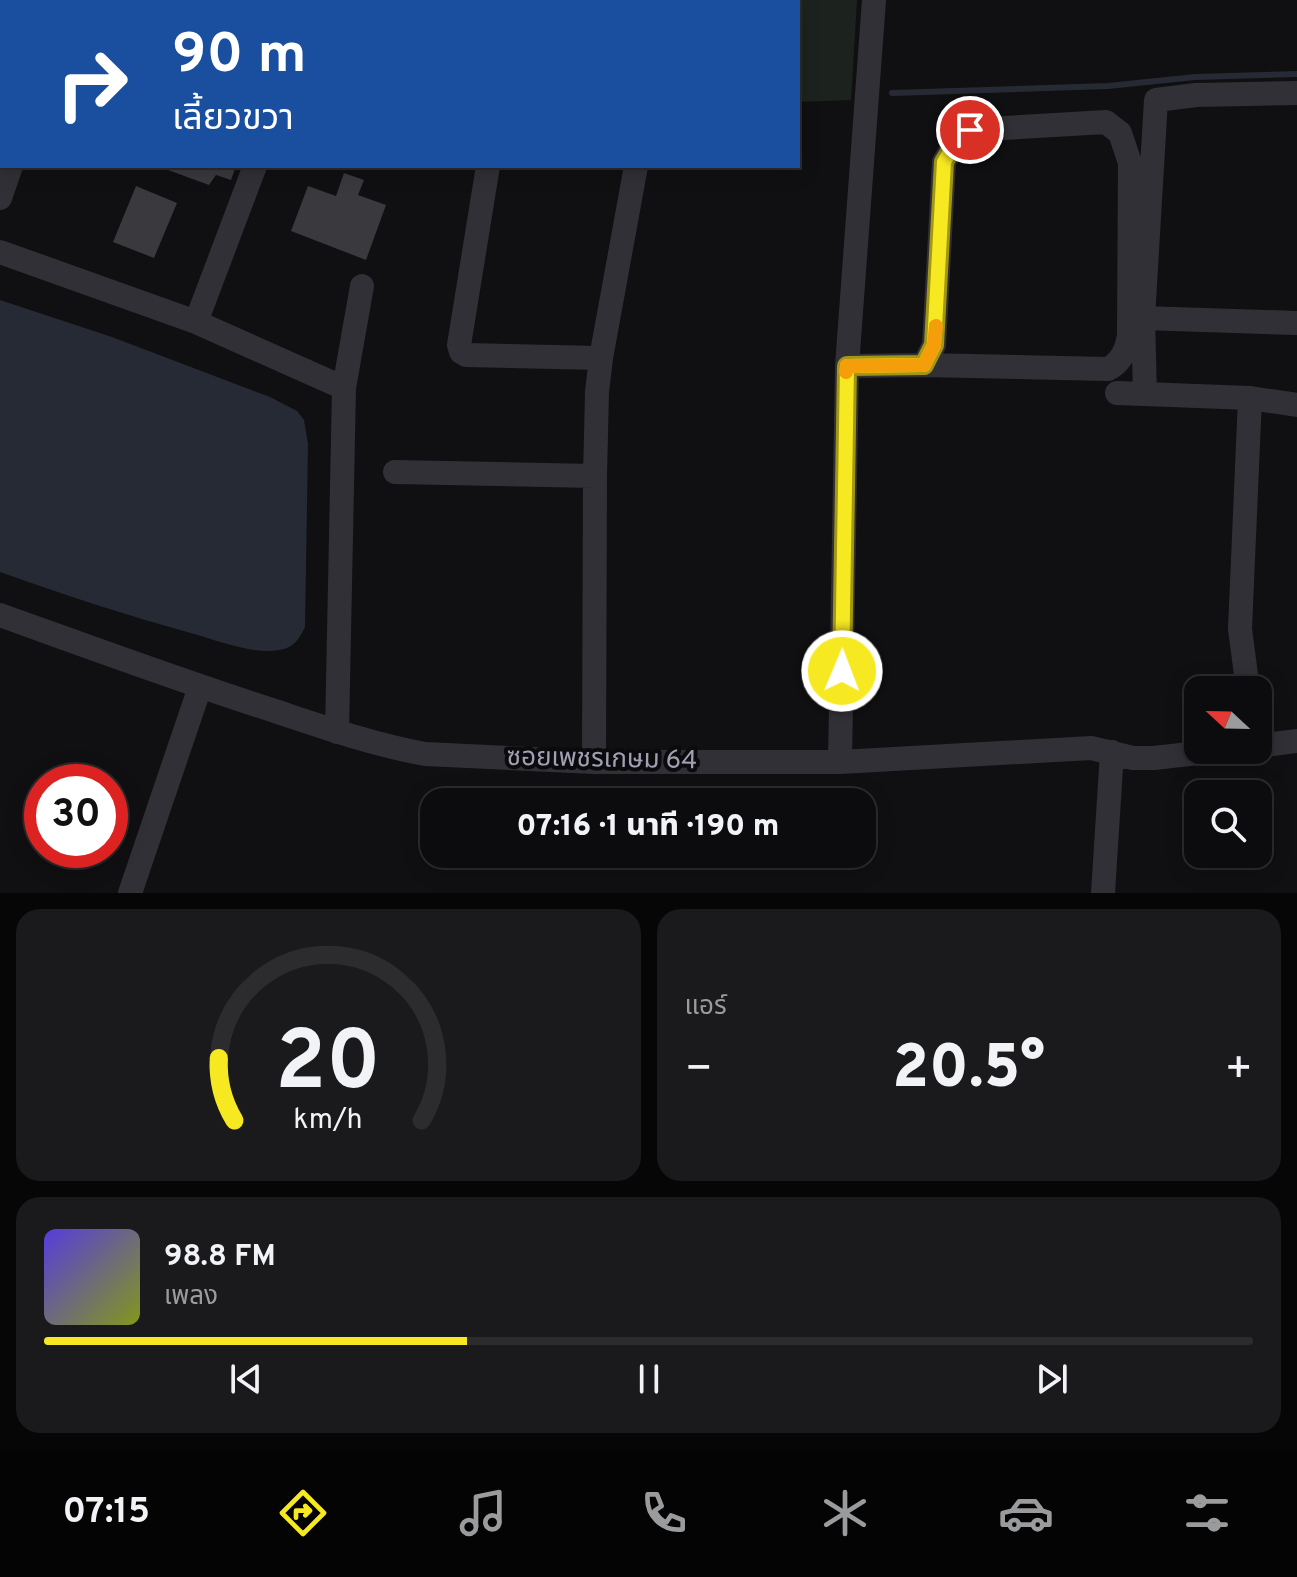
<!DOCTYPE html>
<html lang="th">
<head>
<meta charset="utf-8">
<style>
  :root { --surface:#0c0b0d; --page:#1a191b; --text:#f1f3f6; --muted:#9a9b9d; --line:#2c2b2e; --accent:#f7e921 }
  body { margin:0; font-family:Overpass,"Noto Sans Thai",sans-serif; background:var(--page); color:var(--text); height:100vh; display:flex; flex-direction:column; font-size:30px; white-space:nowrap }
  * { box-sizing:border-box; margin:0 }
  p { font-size:26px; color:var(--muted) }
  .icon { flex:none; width:44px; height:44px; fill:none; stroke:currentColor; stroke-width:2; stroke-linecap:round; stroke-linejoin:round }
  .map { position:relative; height:893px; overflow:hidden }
  .panel { display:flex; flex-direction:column; gap:16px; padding:16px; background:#070607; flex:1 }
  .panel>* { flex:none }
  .hud { position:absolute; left:0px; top:0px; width:800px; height:168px; box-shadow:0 4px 20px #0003,0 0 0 2px var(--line); background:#1a4fa0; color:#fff; overflow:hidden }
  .needle { width:52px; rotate:292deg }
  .fabs { position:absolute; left:1184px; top:676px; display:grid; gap:16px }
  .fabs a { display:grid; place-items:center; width:88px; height:88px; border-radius:16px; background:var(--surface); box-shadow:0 4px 20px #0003,0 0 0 2px var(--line); font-size:40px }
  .speed { position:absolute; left:24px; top:764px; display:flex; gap:16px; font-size:40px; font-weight:700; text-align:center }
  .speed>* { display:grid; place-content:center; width:104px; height:104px; border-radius:50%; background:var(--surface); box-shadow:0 4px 20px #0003,0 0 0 2px var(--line); line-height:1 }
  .speed .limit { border:12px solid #d22; background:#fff; color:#111 }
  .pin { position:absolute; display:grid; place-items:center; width:68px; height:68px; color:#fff; margin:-34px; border:4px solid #fff; border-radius:50%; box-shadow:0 2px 8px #0007 }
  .me { position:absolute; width:88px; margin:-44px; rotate:1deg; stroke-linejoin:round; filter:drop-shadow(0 0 6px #0008) }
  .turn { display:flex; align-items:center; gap:28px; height:168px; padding:0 40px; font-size:36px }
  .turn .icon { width:104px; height:104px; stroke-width:2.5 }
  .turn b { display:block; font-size:56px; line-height:68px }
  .big { font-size:60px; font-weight:800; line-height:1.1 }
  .panel .widget { flex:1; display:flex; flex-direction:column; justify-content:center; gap:12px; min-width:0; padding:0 28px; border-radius:24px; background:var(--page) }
  .panel .dial { align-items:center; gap:0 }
  .dial svg { height:208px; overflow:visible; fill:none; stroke:var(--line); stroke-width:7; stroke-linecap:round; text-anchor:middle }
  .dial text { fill:var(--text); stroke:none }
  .song { display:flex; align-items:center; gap:24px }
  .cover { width:96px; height:96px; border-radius:12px; background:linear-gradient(135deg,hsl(250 70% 55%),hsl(70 70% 35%)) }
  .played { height:8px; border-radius:4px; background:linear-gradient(90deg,var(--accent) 35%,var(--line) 35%) }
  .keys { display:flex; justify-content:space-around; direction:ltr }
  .heat { display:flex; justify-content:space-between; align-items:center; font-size:44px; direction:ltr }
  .panel .tiles { flex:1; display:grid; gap:16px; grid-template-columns:1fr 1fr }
  .widget:last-child { grid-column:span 2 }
  .trip { position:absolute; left:420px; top:788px; width:456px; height:80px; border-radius:24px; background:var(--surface); box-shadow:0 4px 20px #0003,0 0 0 2px var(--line); font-weight:800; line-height:80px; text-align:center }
  .tab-bar { display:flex; height:128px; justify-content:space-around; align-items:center; background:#050405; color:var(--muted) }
  .tab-bar .icon { width:56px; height:56px }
  .tab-bar .on { color:var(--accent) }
  .tab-bar b { font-size:36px; color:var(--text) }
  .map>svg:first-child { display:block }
  .green { fill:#1c231e }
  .water { fill:#262a34 }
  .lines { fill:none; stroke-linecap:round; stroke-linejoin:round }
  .stream { stroke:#262a34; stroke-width:6 }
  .building { fill:#3a393e }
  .minor { stroke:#313036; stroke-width:24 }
  .route-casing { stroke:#a19715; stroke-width:20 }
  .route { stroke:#f7e921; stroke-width:14 }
  .slow { stroke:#f59e0b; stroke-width:14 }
  .labels { text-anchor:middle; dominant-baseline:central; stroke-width:8; stroke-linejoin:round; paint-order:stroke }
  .street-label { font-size:26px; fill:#a0a0b2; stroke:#0b0a0c }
</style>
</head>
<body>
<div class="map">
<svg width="1297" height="893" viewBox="0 0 1297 893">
  <rect width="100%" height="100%" fill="#100f11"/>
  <!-- green -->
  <path class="green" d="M388,0H857L851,100L798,102V2H393Z"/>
  <!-- water -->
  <path class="water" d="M0,300L112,337L270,397L297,411L304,420L308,444L305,627C299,639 294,648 279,650C254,655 219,641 194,634C129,616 64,595 0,572Z"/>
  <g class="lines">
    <!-- stream -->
    <path class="stream" d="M892,93L1108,86L1195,77L1297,74"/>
  </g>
  <!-- building -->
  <path class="building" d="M157,166H236L231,180L216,175L209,185Z
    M344,173L364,180L358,195L386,205L366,260L291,231L308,186L336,196Z
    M136,186L177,203L154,258L113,242Z"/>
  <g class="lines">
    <!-- minor -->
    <path class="minor" d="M70,2V0
      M317,2V0
      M488,166L459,345L461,352L466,355L601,358
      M0,198L11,166
      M0,252L196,322L344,388
      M1143,318L1297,323
      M196,322L255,166
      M847,366L924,365L934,345L944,162L954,145L970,130L1106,122L1120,133L1130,163L1129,335C1127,349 1122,362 1108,369L924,365
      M1117,393L1250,398L1297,405
      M1145,394L1143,318L1156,100L1196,95L1297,93
      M395,472L595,476
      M0,615C92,648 184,682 278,712C326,728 375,745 425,754L594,762H840L1091,748L1133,758H1154L1225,750
      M1248,690L1240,629L1250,398
      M337,732L344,388L362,286
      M1258,746L1297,741
      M594,762L595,476L597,392L601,358L636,166
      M840,762L847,366L874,0
      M130,893L200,687
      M1103,893L1112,752"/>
  </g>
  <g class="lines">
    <defs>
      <path id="route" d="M842,671L847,366L924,365L934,345L944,162L954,145L970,130"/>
    </defs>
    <!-- route casing -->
    <use href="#route" class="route-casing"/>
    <!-- route -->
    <use href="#route" class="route"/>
    <!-- slow -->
    <path class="slow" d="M846,372L847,366L924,365L934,345L936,326"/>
  </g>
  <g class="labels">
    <!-- street labels -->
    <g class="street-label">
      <text transform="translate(602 760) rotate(1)">ซอยเพชรเกษม 64</text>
    </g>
  </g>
</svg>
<div class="fabs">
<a><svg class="needle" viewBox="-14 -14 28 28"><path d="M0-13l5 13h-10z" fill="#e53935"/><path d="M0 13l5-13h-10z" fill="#9a9b9d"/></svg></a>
<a><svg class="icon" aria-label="search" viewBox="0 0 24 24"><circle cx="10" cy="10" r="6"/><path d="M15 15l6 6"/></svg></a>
</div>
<div class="speed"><div class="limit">30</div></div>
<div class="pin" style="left:970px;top:130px;background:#d93025"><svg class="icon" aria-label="arrive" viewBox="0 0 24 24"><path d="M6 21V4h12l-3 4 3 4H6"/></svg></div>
<svg class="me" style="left:842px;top:671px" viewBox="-20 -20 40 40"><circle r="17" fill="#f7e921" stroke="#fff" stroke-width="3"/><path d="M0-11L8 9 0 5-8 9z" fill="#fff"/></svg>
<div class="trip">07:16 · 1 นาที · 190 m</div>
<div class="hud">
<div class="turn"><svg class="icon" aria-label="right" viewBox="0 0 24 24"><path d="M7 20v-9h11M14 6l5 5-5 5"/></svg><div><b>90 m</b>เลี้ยวขวา</div></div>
</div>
</div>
<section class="panel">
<div class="tiles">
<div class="widget dial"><svg viewBox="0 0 100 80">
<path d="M14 69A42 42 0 1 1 86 69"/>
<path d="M14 69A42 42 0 0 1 8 45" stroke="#f7e921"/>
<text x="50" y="56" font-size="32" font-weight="700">20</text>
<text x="50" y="72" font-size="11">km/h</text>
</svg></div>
<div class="widget"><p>แอร์</p>
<div class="heat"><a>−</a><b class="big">20.5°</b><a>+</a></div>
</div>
<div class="widget">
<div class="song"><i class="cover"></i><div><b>98.8 FM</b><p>เพลง</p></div></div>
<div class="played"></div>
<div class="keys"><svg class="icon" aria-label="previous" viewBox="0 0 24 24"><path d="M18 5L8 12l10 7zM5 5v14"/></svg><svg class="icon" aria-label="pause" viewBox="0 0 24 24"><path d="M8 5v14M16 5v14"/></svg><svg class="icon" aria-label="next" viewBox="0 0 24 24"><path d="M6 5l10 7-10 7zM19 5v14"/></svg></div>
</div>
</div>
</section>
<nav class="tab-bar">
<b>07:15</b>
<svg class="icon on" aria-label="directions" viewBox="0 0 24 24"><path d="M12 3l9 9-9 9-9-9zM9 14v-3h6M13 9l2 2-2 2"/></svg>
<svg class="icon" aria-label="music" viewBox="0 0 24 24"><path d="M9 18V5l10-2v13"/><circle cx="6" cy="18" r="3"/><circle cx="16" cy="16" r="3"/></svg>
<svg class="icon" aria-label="phone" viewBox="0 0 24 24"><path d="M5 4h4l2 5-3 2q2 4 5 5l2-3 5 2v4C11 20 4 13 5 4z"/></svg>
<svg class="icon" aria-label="climate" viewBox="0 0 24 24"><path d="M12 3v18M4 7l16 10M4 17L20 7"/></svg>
<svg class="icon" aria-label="car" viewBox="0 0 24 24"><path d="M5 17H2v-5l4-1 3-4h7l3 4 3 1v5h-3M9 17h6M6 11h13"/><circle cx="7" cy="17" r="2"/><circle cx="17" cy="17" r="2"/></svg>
<svg class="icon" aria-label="filters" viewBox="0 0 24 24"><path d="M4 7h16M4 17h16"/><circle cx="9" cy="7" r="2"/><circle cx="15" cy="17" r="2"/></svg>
</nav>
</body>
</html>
